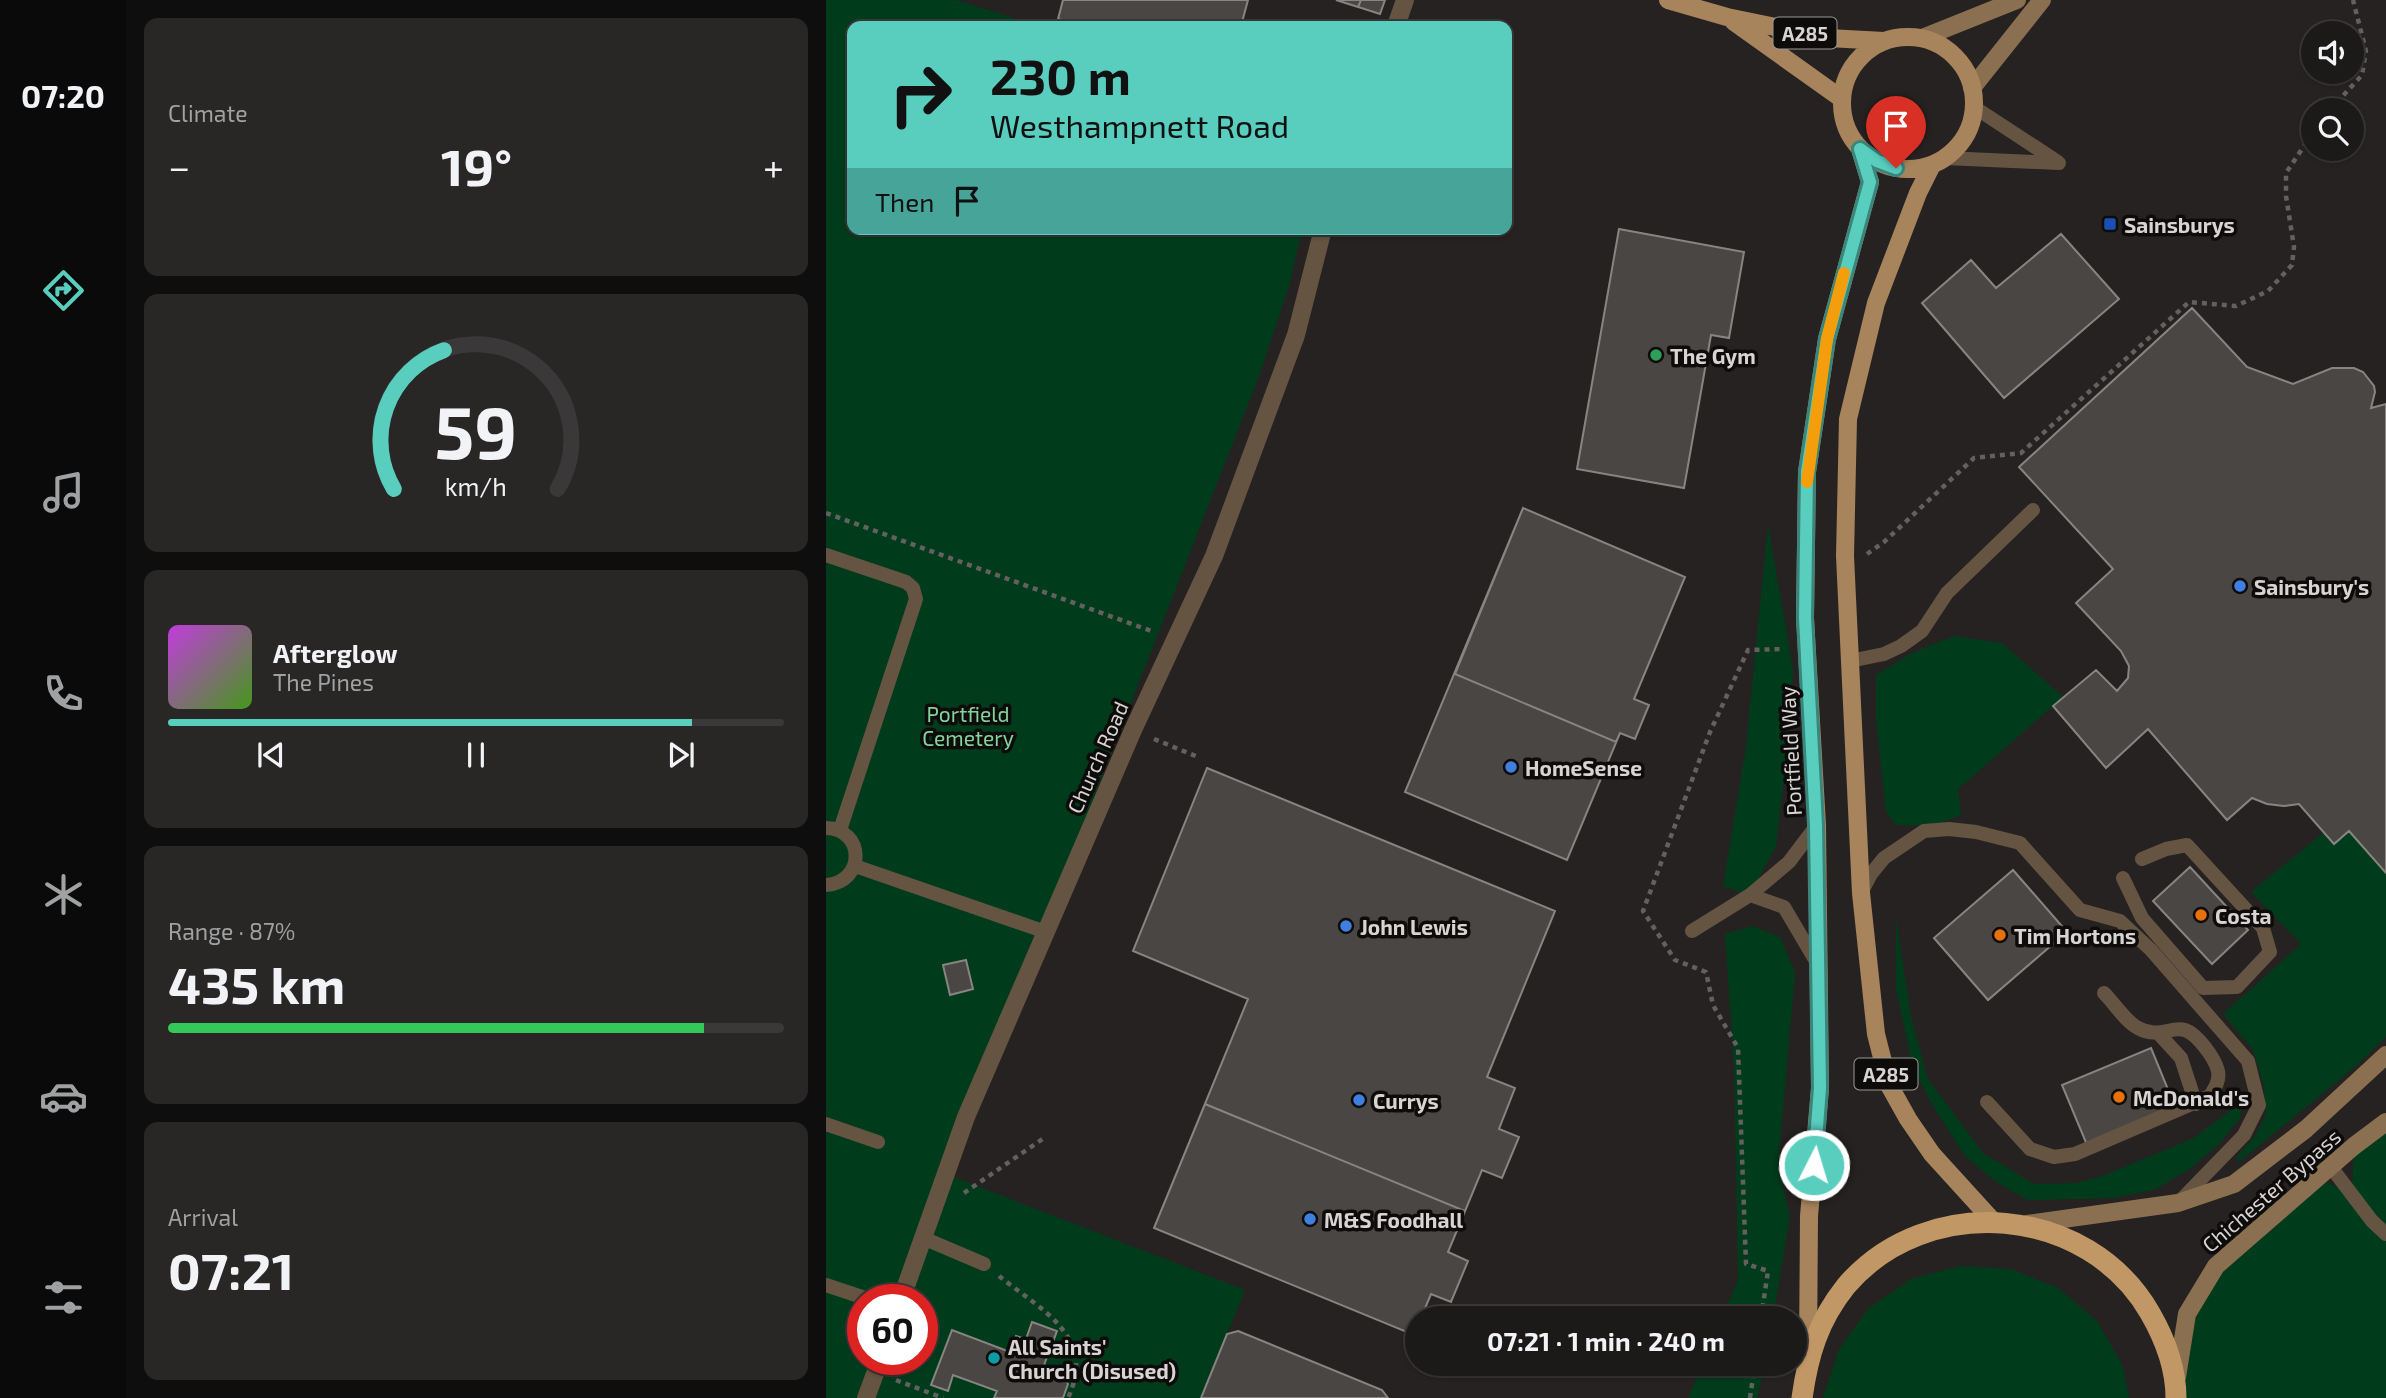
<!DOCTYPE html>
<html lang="en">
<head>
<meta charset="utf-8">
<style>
  :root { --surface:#1c1a19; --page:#292726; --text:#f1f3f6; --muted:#a0a1a2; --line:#3a3838; --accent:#59cebf }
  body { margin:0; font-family:"Exo 2",sans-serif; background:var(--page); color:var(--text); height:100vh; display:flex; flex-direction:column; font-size:26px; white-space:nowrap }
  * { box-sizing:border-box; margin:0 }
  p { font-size:23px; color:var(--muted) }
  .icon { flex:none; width:38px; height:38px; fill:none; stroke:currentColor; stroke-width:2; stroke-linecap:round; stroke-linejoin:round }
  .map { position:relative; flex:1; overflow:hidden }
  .sheet { display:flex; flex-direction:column; gap:18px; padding:18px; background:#0f0e0e; width:700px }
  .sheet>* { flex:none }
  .hud { position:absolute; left:21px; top:21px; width:665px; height:214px; border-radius:14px; box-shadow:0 2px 5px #0004,0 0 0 2px var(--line); background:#59cebf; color:#111; overflow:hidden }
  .tools { position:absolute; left:1475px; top:21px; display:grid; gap:14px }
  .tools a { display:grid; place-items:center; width:63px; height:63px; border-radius:50%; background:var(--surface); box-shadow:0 2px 5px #0004,0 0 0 2px var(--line); font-size:35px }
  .speed { position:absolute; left:21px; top:1284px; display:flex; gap:14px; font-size:35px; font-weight:700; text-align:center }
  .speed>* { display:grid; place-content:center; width:91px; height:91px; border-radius:50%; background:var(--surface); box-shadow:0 2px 5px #0004,0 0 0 2px var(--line); line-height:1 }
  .speed .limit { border:10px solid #d22; background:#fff; color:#111 }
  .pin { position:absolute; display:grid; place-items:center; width:60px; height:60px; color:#fff; margin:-72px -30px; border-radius:50% 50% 50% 0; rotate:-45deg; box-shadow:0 0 7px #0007 }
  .pin .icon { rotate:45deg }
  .me { position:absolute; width:77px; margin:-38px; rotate:5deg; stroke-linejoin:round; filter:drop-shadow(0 0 5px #0008) }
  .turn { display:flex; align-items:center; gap:24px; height:147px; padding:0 28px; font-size:32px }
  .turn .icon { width:91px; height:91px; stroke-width:2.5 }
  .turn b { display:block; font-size:49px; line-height:60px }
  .then { display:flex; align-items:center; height:66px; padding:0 28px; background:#0003; gap:14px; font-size:26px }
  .big { font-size:52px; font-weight:700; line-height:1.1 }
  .sheet .card { flex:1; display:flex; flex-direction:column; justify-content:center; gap:10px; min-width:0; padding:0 24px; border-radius:14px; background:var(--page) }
  .sheet .dial { align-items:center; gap:0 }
  .dial svg { height:182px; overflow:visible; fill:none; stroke:var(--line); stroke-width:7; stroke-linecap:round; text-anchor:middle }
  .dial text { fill:var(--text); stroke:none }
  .song { display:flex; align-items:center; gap:21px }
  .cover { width:84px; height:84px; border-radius:10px; background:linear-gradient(135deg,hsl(290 70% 55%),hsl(100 70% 35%)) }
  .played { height:7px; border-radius:4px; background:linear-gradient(90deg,var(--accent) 85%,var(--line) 85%) }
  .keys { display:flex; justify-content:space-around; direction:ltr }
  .heat { display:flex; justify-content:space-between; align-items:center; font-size:38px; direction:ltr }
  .charge { height:10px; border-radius:5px; background:linear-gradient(90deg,#34c759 87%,var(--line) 0) }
  .trip { position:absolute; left:579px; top:1306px; width:402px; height:70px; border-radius:35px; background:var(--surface); box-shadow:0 2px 5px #0004,0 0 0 2px var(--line); font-weight:700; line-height:70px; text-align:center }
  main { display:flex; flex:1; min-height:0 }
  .tabs { display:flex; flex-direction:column; width:126px; justify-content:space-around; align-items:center; background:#0b0a0a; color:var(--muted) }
  .tabs .icon { width:49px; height:49px }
  .tabs .active { color:var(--accent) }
  .tabs b { font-size:32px; color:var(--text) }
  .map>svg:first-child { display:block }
  .green { fill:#003c1c; fill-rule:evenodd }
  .building { fill:#494644; stroke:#888482; stroke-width:2 }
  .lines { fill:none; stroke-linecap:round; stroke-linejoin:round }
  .path { stroke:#63605f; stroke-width:4.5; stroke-dasharray:5 5; stroke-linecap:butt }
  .lane { stroke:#655441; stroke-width:14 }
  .street { stroke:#655441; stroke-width:18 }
  .secondary { stroke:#8a6f51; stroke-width:18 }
  .primary { stroke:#a7845c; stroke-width:18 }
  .highway { stroke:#c19766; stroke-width:21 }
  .route-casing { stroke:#3a867c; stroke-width:18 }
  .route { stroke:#59cebf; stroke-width:12 }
  .slow { stroke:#f59e0b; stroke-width:12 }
  .transit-dot { fill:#1a4fb4; stroke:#0e0c0b; stroke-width:2.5 }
  .leisure-dot { fill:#2e9e5b; stroke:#0e0c0b; stroke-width:2.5 }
  .shop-dot { fill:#3f7fe0; stroke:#0e0c0b; stroke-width:2.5 }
  .food-dot { fill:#e8710a; stroke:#0e0c0b; stroke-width:2.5 }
  .culture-dot { fill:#0f9aa8; stroke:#0e0c0b; stroke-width:2.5 }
  .labels { text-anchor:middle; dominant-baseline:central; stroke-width:7; stroke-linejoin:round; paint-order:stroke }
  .shield { fill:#0e0c0b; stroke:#9b9897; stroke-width:2 }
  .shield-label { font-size:19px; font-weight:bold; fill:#d7d4d3 }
  .poi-label { font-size:21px; font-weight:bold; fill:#d7d4d3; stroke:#0e0c0b; text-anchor:start }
  .park-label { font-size:21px; fill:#83d39c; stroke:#0e0c0b }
  .street-label { font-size:21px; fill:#d7d4d3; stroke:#0e0c0b }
</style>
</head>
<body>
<main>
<nav class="tabs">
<b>07:20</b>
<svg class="icon active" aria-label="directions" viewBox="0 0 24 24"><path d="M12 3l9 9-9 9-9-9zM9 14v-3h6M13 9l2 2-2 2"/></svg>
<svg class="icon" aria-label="music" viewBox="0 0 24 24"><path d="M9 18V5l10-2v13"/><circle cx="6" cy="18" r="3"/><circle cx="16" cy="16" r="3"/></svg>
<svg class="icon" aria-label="phone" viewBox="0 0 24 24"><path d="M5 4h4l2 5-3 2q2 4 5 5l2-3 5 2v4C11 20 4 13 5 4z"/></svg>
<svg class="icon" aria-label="climate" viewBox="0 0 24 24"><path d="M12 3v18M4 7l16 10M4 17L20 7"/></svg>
<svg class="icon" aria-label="car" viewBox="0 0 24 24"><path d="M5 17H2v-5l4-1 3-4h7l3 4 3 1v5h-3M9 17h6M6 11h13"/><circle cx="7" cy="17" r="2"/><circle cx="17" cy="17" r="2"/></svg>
<svg class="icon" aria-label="filters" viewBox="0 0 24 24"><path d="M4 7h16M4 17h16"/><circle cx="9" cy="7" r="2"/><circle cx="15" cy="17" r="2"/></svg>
</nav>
<section class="sheet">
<div class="card"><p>Climate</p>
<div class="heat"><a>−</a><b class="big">19°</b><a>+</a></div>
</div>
<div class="card dial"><svg viewBox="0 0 100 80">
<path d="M14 69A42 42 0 1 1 86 69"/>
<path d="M14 69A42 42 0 0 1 36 8" stroke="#59cebf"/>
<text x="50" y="56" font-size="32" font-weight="700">59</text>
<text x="50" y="72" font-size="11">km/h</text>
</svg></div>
<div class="card">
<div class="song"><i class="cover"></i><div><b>Afterglow</b><p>The Pines</p></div></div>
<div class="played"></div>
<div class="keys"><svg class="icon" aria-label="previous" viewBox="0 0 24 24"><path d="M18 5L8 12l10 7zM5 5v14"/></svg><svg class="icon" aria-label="pause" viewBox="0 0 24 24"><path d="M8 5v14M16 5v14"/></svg><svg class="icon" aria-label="next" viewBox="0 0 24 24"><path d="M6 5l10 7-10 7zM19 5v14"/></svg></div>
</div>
<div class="card"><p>Range · 87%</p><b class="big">435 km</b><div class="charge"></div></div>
<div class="card"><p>Arrival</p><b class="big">07:21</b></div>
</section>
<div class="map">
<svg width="1560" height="1398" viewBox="0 0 1560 1398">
  <rect width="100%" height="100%" fill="#262221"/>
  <!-- green -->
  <path class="green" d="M0,0H130L214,26H26V229H476L464,283L432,379L120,1174L419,1290L375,1398H0ZM37,1300H96V1360H37Z
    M942,525L967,669L965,718L950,846L924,895L897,886L920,747Z
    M1128,636L1176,643L1237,697L1132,789L1135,815C1115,825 1092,826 1070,825L1060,811L1050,720V675L1086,653Z
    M1523,831L1560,873V1037L1530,1066L1413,1162L1410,1158L1429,1136L1440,1115L1438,1086L1427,1050L1397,1014L1475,944L1425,892L1498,832L1509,844Z
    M1070,918L1085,1017L1102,1079L1157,1153L1208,1184L1251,1183L1276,1176L1366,1139L1417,1101L1414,1118L1393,1144L1365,1168L1330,1189L1289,1198L1202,1200L1169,1181L1139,1156L1105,1103L1086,1064L1070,989Z
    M926,926L954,937L969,973L952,1167L964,1216L947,1318H896L912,1280L908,1067L899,934Z
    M1560,1120V1398H1350L1361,1314L1390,1266L1492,1177L1526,1195L1528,1146Z
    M1134,1266L1185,1269L1232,1288L1271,1321L1297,1366L1303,1398H997L1013,1349L1043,1308L1085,1279Z
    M877,1363H939L931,1398H862Z"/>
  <!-- building -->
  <path class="building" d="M237,0H422L415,26H256L232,19Z
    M510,0H535L532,7Z
    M535,0H559L554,14L532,7Z
    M793,229L918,252L903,338L885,335L858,488L751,469Z
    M1235,234L1293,299L1178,398L1096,303L1145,260L1170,288Z
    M1366,308L1421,367L1467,384L1506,368H1528L1537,372L1548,386L1549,392L1545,408L1560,404V873L1523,831L1508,844L1473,804L1458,806L1441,804L1426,798L1401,820L1322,729L1280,768L1227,706L1270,670L1291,691L1302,678L1303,666L1295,651L1250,603L1287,569L1193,467Z
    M697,508L859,577L808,699L823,705L809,739L794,733L790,742L629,674Z
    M697,508L859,577L808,699L823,705L809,739L794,733L741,860L579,792Z
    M381,768L729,911L661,1077L689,1088L673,1129L693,1137L676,1178L656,1170L622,1252L642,1261L625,1302L605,1294L595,1318H592L588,1335L328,1228L422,999L307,951Z
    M1364,867L1422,930L1386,964L1327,901Z
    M1187,870L1241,932L1162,1000L1108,938Z
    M140,960L147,989L124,995L117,965Z
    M1325,1048L1350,1109L1261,1145L1236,1085Z
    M379,1104L639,1211L622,1252L642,1261L625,1302L605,1294L595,1318H592L588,1335L328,1228Z
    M206,1322L231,1331L218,1365L234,1370L242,1384L237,1398H168L171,1391L127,1375L122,1391L105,1385L126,1330L184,1352L190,1336L200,1339Z
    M412,1331L556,1390L562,1398H375L401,1334Z
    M412,1331L556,1390L562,1398H375L401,1334Z"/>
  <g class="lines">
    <!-- path -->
    <path class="path" d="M1504,110L1536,75L1540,51L1527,0
      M0,513L328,632
      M1041,554L1058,542L1148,458L1195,453L1363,302L1410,306L1442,291L1466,265L1468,247L1460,196V173L1488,131
      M328,739L372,757
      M138,1193L218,1138
      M173,1276C215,1310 271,1336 242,1398
      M935,1318L942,1271L920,1264L912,1048L887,1005L880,972L849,960L817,911L884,732L922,650L958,649
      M70,1380L117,1398
      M924,1398L929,1363"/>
    <!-- lane -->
    <path class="lane" d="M1148,107L1232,162
      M1119,158L1233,163
      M0,555L80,582L87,588L90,599L14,830
      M1024,661L1058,654L1075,646L1096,631L1121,593L1207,510
      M0,828C39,829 40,882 0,885
      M29,866L220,932
      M1297,878L1316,918L1377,988L1411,987L1444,952L1437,928L1361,845L1340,849L1316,859
      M1035,893L1045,874L1058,858L1098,831L1123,829L1150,832L1194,843L1254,910L1294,921L1325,950L1422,1061L1433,1105L1418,1135L1353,1202
      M924,895L958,907L991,963
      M866,931L924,895L963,862L991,825
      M1333,1034L1355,1058L1370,1104
      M1161,1102L1204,1149L1228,1157L1249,1154L1384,1096C1389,1088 1394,1080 1392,1071C1389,1058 1371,1034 1359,1030C1345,1026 1332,1039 1312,1028C1299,1021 1288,1003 1278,993
      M0,1124L52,1142
      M1505,1167L1546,1221L1560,1234
      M97,1238L158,1264
      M0,1285L45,1300"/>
    <!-- street -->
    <path class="street" d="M570,26L579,0
      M75,1300L140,1117L307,730L388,556L470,335L497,229
      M40,1398L54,1360"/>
    <!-- secondary -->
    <path class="secondary" d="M1096,38L1191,0
      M1146,88L1216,0
      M1201,1224L1352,1203L1408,1184L1480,1129L1560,1055
      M1351,1377L1361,1314L1390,1266L1528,1146L1560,1122"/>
    <!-- primary -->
    <path class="primary" d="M842,0L901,17L1002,38L1058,41
      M908,22L1016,99
      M1016 103a66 66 0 1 1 132 0a66 66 0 1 1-132 0Z
      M1106,165L1092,193L1050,303L1022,419L1019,556L1035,893L1050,1034L1063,1085L1082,1119L1106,1154L1167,1221
      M982,1354L983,1216L994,1088L991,825L979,618L981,472L1001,339L1044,182L1034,149"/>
    <!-- highway -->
    <path class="highway" d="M976,1398C982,1355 992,1321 1020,1286C1101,1191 1262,1205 1324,1313C1339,1339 1350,1367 1350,1398"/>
  </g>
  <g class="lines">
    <defs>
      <path id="route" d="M988,1165L994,1088L990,825L979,618L981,472L1001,339L1044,182L1034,149L1051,161L1070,168"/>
    </defs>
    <!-- route casing -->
    <use href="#route" class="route-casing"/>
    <!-- route -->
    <use href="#route" class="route"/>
    <!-- slow -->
    <path class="slow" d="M981,482L1001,339L1018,273"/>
  </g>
  <!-- markers -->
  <rect class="transit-dot" x="1277" y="217" width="14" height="14" rx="3.5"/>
  <circle class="leisure-dot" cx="830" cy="355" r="7"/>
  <g class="shop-dot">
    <circle cx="1414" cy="586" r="7"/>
    <circle cx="685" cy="767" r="7"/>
    <circle cx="520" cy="926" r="7"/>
    <circle cx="533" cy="1100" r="7"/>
    <circle cx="484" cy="1219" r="7"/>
  </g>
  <g class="food-dot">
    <circle cx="1375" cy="915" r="7"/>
    <circle cx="1174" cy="935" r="7"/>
    <circle cx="1293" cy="1097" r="7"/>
  </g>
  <circle class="culture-dot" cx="168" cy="1358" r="7"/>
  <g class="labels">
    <!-- shield labels -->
    <g class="shield">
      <rect x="947.5" y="17.5" width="63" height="31" rx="5"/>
      <rect x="1028.5" y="1058.5" width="63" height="31" rx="5"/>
    </g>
    <g class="shield-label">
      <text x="979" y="33">A285</text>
      <text x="1060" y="1074">A285</text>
    </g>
    <!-- poi labels -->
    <g class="poi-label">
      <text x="1298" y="224">Sainsburys</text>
      <text x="844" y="355">The Gym</text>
      <text x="1428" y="586">Sainsbury's</text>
      <text x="699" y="767">HomeSense</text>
      <text x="1389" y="915">Costa</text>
      <text x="534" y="926">John Lewis</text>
      <text x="1188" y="935">Tim Hortons</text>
      <text x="1307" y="1097">McDonald's</text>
      <text x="547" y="1100">Currys</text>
      <text x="498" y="1219">M&amp;S Foodhall</text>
      <text x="182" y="1346">All Saints'<tspan x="182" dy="24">Church (Disused)</tspan></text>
    </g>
    <!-- park labels -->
    <g class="park-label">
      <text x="142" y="713">Portfield<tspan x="142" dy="24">Cemetery</tspan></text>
    </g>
    <!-- street labels -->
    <g class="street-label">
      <text transform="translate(964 751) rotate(-93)">Portfield Way</text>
      <text transform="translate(271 757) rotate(-66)">Church Road</text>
      <text transform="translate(1445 1190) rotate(-41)">Chichester Bypass</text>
    </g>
  </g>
</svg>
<div class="tools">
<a><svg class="icon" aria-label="sound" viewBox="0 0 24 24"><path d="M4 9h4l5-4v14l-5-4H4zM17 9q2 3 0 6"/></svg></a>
<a><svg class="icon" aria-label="search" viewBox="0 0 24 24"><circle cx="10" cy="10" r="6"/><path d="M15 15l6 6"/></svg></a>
</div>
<div class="speed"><div class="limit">60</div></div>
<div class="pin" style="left:1070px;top:168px;background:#d93025"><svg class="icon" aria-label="arrive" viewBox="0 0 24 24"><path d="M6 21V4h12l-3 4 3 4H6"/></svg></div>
<svg class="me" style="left:988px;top:1165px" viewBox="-20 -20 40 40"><circle r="17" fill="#59cebf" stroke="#fff" stroke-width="3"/><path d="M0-11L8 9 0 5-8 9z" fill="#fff"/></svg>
<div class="trip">07:21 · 1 min · 240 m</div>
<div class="hud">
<div class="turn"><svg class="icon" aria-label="right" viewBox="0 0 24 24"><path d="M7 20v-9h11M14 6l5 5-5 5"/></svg><div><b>230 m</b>Westhampnett Road</div></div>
<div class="then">Then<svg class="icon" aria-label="arrive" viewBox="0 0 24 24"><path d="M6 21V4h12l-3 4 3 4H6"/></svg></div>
</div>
</div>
</main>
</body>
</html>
